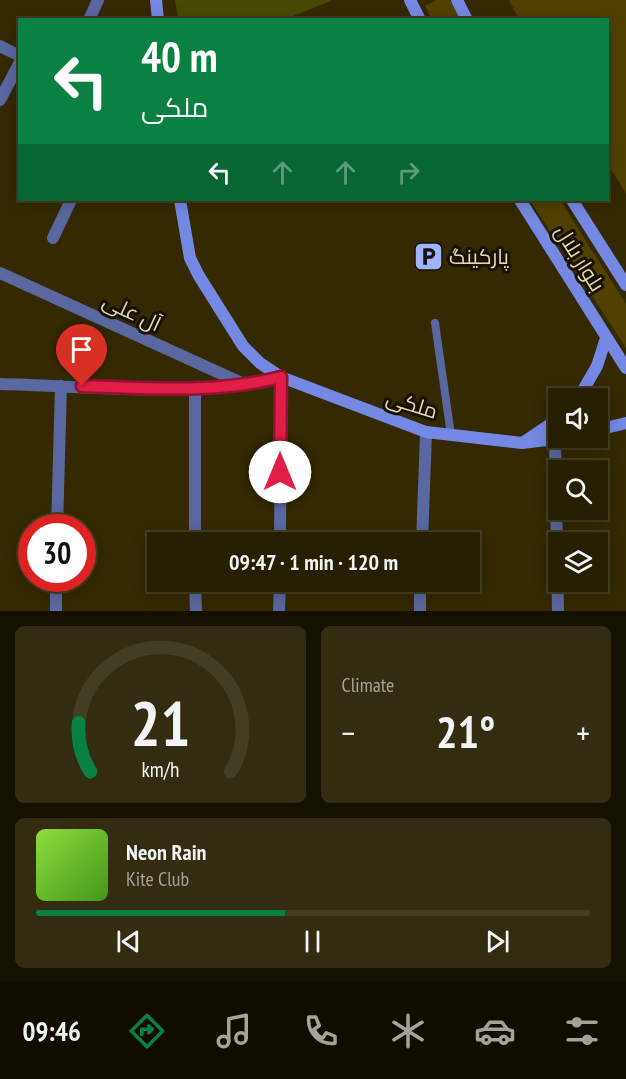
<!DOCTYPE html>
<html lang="en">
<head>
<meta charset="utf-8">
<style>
  :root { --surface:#271f01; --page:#332c10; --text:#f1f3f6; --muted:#a4a299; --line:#433d23; --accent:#0b8043 }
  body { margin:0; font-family:"PT Sans Narrow",Cairo,sans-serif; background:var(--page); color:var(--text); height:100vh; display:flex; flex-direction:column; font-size:22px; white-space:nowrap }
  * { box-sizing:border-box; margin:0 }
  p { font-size:20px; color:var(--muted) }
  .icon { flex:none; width:33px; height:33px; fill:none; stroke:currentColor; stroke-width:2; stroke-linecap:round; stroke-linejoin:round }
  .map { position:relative; height:611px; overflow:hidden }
  .details { display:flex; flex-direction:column; gap:15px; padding:15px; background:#151101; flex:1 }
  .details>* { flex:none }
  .top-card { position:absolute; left:18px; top:18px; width:591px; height:183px; border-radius:0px; box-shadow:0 3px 15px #0003,0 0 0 2px var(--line); background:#0b8043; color:#fff; overflow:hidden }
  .controls { position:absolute; left:548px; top:388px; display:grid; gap:12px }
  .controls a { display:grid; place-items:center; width:60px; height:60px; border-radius:0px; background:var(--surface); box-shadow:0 3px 15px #0003,0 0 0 2px var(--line); font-size:30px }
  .speed { position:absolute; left:18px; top:514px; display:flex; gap:12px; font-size:30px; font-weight:700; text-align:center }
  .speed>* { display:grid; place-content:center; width:78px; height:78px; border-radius:50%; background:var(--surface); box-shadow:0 3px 15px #0003,0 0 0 2px var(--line); line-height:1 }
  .speed .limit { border:9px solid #d22; background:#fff; color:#111 }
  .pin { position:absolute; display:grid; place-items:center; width:51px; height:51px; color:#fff; margin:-62px -26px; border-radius:50% 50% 50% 0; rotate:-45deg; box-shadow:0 0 6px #0007 }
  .pin .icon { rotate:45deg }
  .me { position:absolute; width:66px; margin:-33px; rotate:0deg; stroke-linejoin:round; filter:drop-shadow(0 0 4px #0008) }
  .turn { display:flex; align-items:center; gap:21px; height:126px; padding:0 24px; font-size:27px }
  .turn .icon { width:78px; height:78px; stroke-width:2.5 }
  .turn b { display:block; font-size:42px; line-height:51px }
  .lanes { display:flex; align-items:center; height:57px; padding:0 24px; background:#0003; justify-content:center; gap:30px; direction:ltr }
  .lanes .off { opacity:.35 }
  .big { font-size:45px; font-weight:600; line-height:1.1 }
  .details .card { flex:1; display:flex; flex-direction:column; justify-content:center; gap:9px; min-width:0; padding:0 21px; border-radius:9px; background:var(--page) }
  .details .dial { align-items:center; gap:0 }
  .dial svg { height:156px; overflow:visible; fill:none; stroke:var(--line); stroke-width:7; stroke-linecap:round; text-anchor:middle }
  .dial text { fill:var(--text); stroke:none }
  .song { display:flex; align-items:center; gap:18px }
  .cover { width:72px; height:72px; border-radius:9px; background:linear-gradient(135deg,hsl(90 70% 55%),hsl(100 70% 35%)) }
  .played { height:6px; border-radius:3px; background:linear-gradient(90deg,var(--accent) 45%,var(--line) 45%) }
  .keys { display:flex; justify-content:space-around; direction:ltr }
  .heat { display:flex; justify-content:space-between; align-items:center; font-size:33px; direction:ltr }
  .details .tiles { flex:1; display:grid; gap:15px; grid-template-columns:1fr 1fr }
  .card:last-child { grid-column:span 2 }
  .trip { position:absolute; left:147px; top:532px; width:333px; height:60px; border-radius:0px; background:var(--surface); box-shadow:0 3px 15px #0003,0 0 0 2px var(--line); font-weight:600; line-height:60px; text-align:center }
  .tab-bar { display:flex; height:96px; justify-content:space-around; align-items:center; background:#100c00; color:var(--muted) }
  .tab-bar .icon { width:42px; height:42px }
  .tab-bar .current { color:var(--accent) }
  .tab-bar b { font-size:27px; color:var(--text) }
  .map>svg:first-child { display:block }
  .green { fill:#514101 }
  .building { fill:#474a04 }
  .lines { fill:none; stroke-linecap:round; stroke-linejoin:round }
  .lane { stroke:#5a67a0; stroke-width:8 }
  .street { stroke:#5a67a0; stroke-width:12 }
  .secondary { stroke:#7588e3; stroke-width:12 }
  .route-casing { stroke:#92132f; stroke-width:15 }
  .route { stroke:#e11d48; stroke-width:10 }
  .labels { text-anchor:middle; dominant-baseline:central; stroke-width:6; stroke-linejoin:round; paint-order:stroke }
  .poi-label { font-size:21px; fill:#e3d8b5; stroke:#181200; text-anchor:start }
  .street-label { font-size:21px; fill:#e3d8b5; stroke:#181200 }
</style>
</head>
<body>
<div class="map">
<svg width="626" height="611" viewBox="0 0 626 611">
  <rect width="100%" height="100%" fill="#342901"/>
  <!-- green -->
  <path class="green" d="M437,0H450L460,19H432L425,6Z
    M509,0H626V193L608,165V20L519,19Z
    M530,200H560L626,304V348Z"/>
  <!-- building -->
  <path class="building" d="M175,0H330L331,1L283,20H178Z"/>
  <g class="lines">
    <!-- lane -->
    <path class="lane" d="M435,323L451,435"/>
    <!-- street -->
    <path class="street" d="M89,20L98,0
      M0,46L20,56
      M0,100L20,62
      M53,238L71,200
      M0,273L246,385
      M0,384C88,386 196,399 281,377L280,543
      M195,389V543
      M555,440L558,611
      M57,528L61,386
      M422,543L426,432
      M195,582L196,611
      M56,611V579
      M279,611L280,582
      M420,611V582"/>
    <!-- secondary -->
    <path class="secondary" d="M156,0L158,20
      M410,0L420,20
      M457,0L467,20
      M180,200L190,258L199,276L243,346L260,363L281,377L426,432L522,443L563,438
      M520,200L626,368
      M572,200L626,285
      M578,399L597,366L606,338
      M597,430L626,423
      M524,442L558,419"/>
  </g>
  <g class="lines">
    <defs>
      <path id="route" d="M82,386C148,388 216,394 281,377L280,472"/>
    </defs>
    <!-- route casing -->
    <use href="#route" class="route-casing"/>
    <!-- route -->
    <use href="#route" class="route"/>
  </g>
  <!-- icons -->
  <defs>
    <symbol id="parking-square" viewBox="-11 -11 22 22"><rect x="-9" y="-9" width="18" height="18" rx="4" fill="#a0b3fd" stroke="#181200"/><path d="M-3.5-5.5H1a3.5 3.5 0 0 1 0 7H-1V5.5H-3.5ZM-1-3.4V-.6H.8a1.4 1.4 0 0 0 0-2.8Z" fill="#111"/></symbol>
  </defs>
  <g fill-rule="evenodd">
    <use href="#parking-square" x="412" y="240" width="33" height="33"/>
  </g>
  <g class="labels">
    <!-- poi labels -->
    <g class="poi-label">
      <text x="449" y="256">پارکینگ</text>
    </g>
    <!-- street labels -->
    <g class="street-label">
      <text transform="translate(580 258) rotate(58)">بلوار بلال</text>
      <text transform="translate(132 312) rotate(25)">آل علی</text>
      <text transform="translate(412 404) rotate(17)">ملکی</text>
    </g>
  </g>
</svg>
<div class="controls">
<a><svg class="icon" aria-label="sound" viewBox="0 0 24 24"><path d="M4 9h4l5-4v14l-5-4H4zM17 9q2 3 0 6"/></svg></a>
<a><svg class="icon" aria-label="search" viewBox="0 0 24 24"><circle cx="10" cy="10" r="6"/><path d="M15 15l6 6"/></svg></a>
<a><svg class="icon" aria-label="layers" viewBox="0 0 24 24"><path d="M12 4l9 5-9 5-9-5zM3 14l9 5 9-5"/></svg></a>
</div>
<div class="speed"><div class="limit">30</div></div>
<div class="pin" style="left:82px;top:386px;background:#d93025"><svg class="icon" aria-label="arrive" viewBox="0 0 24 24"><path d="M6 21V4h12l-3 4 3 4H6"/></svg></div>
<svg class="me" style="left:280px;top:472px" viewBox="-20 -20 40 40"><circle r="19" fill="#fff"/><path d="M0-13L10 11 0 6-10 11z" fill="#e11d48"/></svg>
<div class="trip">09:47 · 1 min · 120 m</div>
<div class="top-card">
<div class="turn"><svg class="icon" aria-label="left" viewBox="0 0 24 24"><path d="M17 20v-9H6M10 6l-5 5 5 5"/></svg><div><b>40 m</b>ملکی</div></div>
<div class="lanes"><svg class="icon" aria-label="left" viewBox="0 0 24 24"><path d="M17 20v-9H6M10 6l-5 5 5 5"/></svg><svg class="icon off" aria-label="ahead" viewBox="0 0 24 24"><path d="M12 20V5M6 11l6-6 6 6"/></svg><svg class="icon off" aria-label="ahead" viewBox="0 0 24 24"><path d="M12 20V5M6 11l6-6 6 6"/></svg><svg class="icon off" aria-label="right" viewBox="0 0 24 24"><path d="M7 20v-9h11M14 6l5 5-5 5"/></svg></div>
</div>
</div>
<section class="details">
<div class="tiles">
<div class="card dial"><svg viewBox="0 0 100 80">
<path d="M14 69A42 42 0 1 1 86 69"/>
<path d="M14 69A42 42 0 0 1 8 44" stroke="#0b8043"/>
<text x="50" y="56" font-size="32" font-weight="700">21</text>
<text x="50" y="72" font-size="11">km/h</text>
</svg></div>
<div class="card"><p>Climate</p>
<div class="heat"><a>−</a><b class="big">21°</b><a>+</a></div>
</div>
<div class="card">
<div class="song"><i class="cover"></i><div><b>Neon Rain</b><p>Kite Club</p></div></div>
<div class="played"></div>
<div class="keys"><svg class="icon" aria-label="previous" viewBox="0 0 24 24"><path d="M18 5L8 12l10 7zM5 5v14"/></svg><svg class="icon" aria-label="pause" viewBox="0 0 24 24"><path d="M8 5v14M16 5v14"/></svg><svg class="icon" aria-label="next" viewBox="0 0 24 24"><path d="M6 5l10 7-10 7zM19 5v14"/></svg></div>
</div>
</div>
</section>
<nav class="tab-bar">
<b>09:46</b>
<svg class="icon current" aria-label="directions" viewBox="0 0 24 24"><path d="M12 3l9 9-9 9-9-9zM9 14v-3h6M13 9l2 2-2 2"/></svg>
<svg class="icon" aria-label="music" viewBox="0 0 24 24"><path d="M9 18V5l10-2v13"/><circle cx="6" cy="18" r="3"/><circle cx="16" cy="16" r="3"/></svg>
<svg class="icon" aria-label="phone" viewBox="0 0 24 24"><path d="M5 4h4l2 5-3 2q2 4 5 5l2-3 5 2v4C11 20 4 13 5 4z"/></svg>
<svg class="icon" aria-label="climate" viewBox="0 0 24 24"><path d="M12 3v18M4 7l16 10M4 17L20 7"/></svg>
<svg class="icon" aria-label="car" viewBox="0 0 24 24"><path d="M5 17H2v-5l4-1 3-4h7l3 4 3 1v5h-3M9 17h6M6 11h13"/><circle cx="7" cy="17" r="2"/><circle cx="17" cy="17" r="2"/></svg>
<svg class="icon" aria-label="filters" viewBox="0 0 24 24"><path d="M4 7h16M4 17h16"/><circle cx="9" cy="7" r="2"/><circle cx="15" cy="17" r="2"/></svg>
</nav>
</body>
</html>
